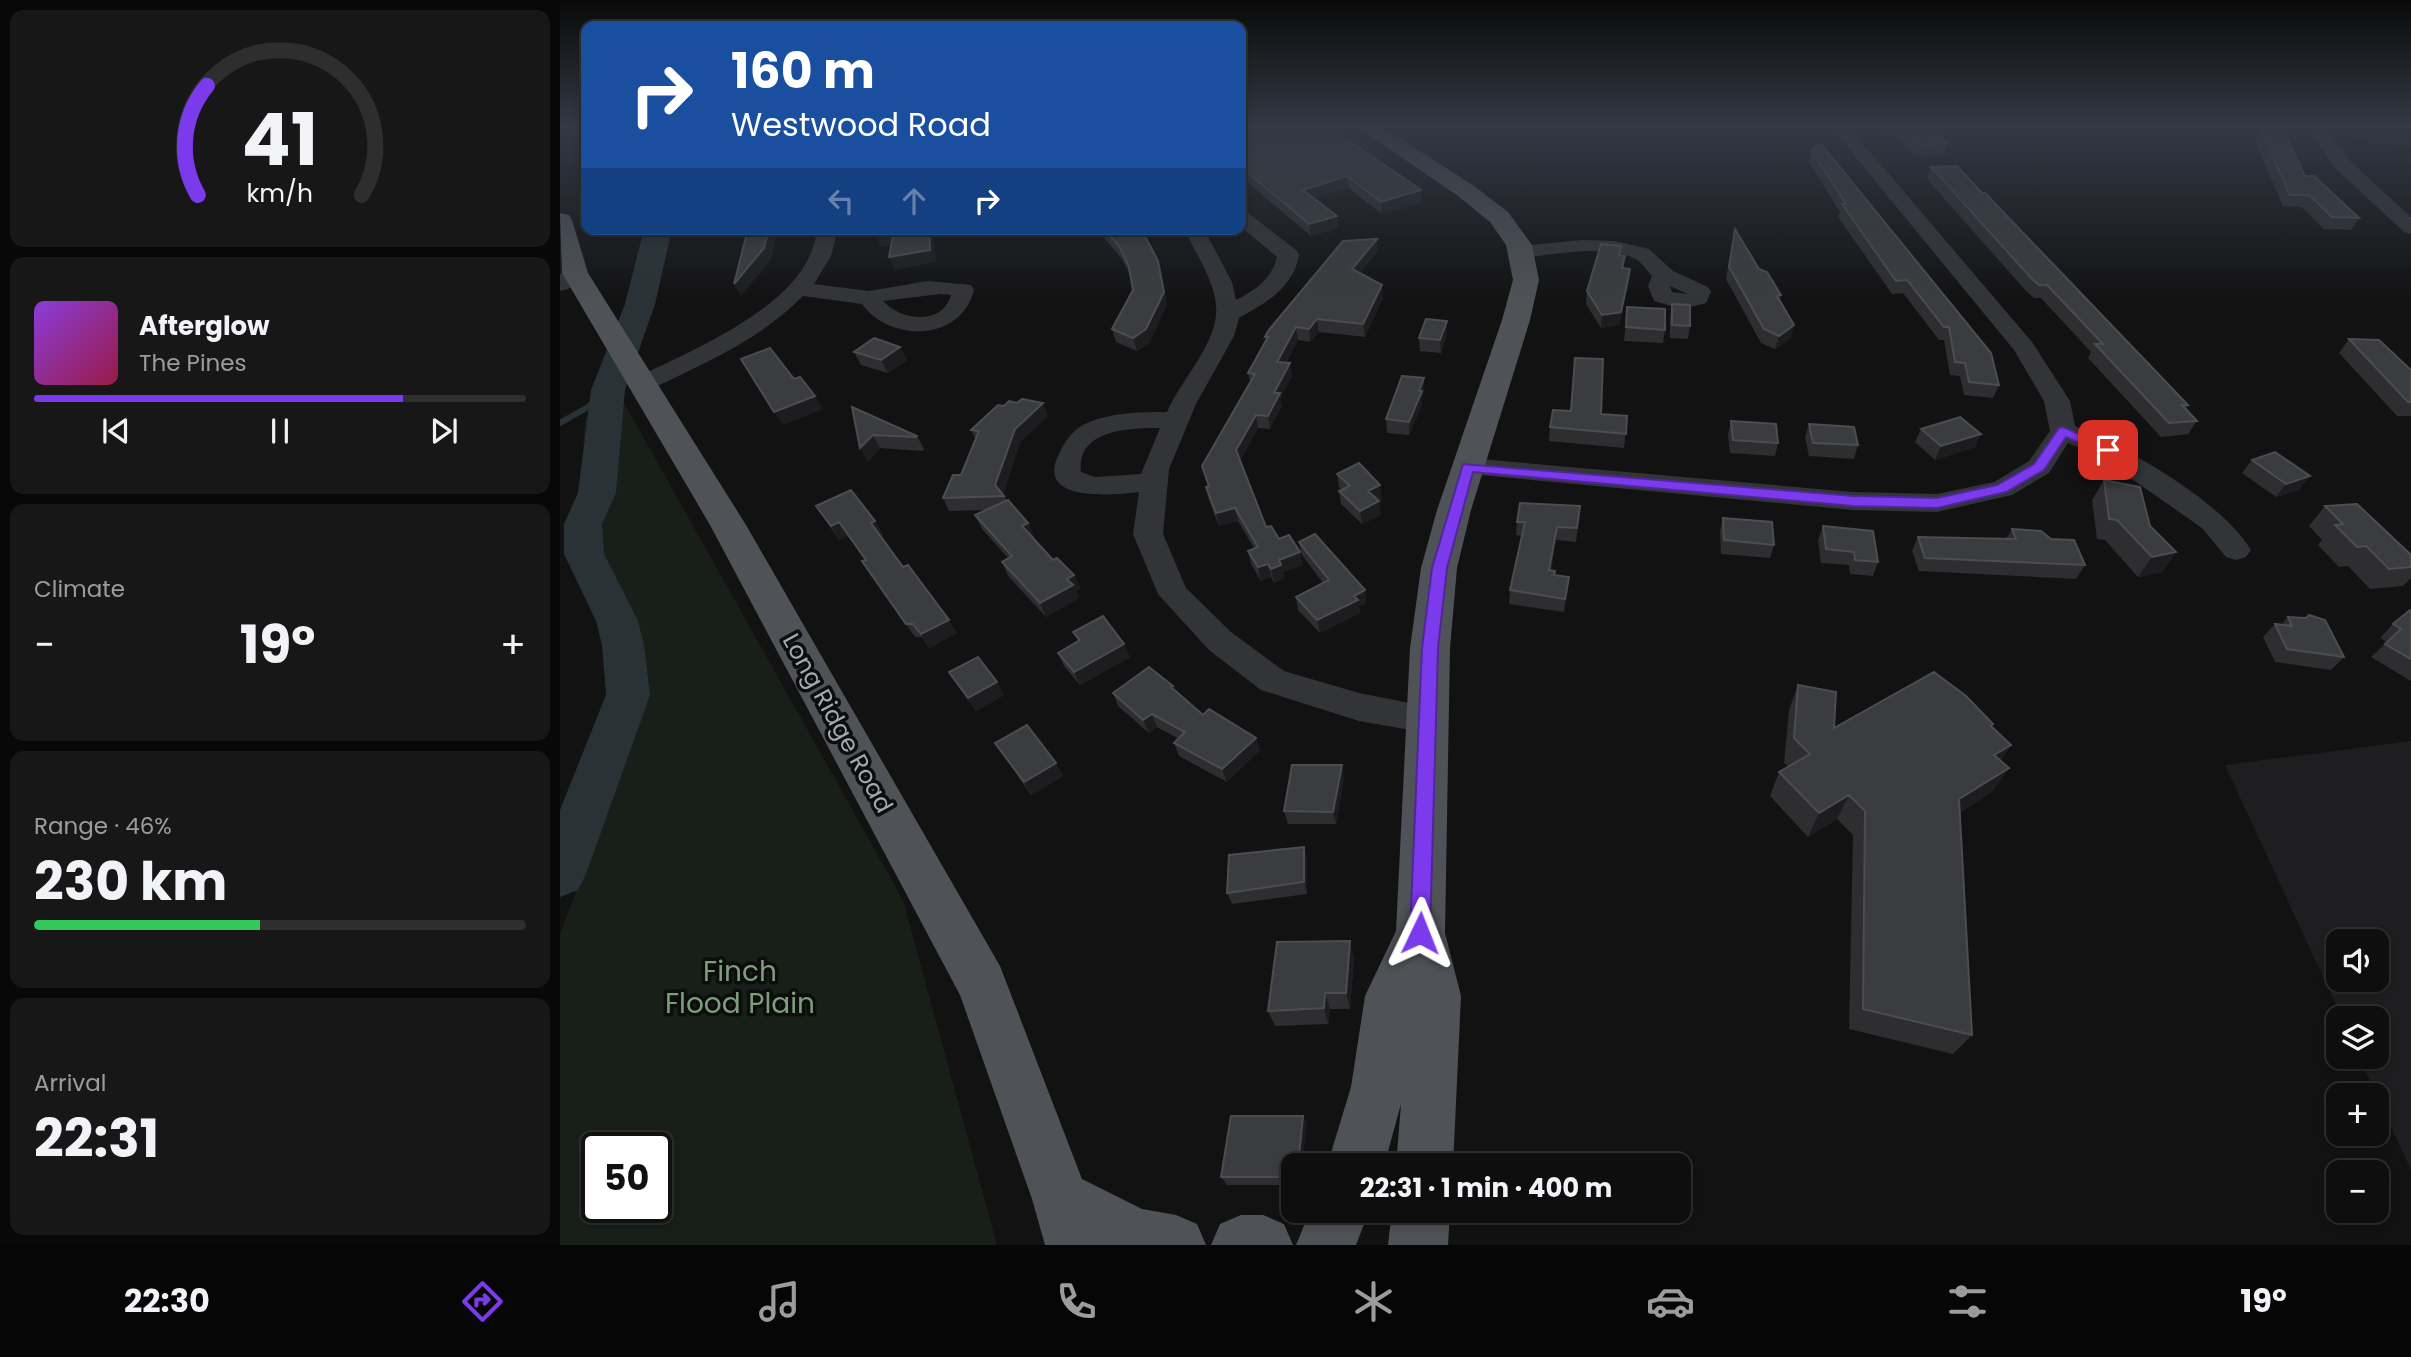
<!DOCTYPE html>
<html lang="en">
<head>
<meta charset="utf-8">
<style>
  :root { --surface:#0e0e0e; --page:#171717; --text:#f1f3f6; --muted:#9b9c9e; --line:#2e2e2e; --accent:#7c3aed }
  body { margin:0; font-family:Poppins,sans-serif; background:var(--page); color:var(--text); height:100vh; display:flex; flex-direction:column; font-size:26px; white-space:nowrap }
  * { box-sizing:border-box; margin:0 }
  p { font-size:23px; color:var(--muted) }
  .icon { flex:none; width:38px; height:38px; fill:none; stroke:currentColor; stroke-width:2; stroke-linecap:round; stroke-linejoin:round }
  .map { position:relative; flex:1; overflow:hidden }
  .panel { display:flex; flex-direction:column; gap:10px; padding:10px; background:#080808; width:560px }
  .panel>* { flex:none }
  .top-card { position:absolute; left:21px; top:21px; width:665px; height:214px; border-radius:14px; box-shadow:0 4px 10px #0003,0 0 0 2px var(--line); background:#1a4fa0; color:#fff; overflow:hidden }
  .buttons { position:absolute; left:1766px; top:929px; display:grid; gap:14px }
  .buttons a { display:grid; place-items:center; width:63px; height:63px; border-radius:14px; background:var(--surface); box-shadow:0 4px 10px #0003,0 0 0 2px var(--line); font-size:35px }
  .speed { position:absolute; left:21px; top:1132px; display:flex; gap:14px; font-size:35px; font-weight:700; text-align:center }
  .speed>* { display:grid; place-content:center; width:91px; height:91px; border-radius:50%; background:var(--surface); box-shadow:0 4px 10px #0003,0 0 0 2px var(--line); line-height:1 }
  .speed .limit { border:4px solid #111; border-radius:10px; background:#fff; color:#111 }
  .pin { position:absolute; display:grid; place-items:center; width:60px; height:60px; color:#fff; margin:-30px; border-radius:14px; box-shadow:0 4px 10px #0006 }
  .me { position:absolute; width:77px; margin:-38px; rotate:2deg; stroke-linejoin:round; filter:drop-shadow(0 0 5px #0008) }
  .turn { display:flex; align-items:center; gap:24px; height:147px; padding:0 35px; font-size:32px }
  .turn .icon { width:91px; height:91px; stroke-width:2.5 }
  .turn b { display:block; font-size:49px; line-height:60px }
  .lanes { display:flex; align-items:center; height:66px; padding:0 35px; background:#0003; justify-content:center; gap:35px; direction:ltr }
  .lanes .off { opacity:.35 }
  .big { font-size:52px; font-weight:700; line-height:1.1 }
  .panel .card { flex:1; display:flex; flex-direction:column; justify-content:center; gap:10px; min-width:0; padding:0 24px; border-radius:14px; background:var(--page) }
  .panel .dial { align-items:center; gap:0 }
  .dial svg { height:182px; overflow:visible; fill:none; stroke:var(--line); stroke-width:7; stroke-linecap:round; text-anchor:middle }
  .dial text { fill:var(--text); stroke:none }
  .song { display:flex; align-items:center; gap:21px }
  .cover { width:84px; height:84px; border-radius:10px; background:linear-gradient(135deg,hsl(270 70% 55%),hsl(340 70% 35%)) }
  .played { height:7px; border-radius:4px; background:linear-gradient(90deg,var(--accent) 75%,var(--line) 75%) }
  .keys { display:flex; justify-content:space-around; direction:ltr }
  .heat { display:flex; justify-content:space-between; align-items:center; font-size:38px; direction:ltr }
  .charge { height:10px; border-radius:5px; background:linear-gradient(90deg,#34c759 46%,var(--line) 0) }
  .trip { position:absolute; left:721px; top:1153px; width:410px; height:70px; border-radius:14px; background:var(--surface); box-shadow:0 4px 10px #0003,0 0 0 2px var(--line); font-weight:700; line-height:70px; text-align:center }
  .dock { display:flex; height:112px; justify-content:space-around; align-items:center; background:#060606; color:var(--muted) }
  .dock .icon { width:49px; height:49px }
  .dock .on { color:var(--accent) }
  .dock b { font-size:32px; color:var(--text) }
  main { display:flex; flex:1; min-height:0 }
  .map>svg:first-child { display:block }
  .built { fill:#1e1e20; fill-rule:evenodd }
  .green { fill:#181e18; fill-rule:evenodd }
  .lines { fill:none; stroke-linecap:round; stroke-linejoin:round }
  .stream { stroke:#293236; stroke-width:6 }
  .river { fill:#293236; fill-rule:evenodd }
  .minor { fill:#333438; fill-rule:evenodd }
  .major { fill:#4f5257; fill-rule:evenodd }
  .wall { fill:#2e2e31 }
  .shaded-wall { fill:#1d1d1f }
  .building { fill:#3a3c3f; stroke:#4b4d51; stroke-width:2 }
  .route { fill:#7c3aed; stroke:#51269a; stroke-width:2 }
  .labels { text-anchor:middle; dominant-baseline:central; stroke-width:7; stroke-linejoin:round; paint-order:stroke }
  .street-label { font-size:24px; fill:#a3aab3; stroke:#0d0d0e }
  .near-park-label { font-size:28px; fill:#7d9e7b; stroke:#0d0d0e }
</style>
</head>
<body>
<main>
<section class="panel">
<div class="card dial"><svg viewBox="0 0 100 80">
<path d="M14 69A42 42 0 1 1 86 69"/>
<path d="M14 69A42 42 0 0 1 18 21" stroke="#7c3aed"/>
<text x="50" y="56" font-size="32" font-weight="700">41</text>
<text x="50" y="72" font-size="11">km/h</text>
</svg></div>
<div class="card">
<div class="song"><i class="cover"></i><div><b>Afterglow</b><p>The Pines</p></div></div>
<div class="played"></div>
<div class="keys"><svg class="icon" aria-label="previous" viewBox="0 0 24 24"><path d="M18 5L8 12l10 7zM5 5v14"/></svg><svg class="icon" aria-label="pause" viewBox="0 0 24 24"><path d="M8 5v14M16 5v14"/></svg><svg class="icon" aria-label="next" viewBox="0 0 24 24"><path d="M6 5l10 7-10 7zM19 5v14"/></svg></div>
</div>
<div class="card"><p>Climate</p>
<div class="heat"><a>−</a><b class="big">19°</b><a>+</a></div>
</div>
<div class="card"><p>Range · 46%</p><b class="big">230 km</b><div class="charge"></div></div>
<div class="card"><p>Arrival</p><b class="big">22:31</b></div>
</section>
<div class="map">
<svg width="1851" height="1245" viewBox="0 0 1851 1245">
  <rect width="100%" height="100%" fill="#121213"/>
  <!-- built -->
  <path class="built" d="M1851,741V1170L1799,1057H1816V1018H1782L1665,765ZM1778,942H1816V980H1778Z"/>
  <!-- green -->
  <path class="green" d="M1772,126H1851V148L1786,139Z
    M58,392L343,900L437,1245H0V934L39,830L75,718L73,685L17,570L25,418ZM37,1148H96V1208H37Z"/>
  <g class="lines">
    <!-- stream -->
    <path class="stream" d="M0,423L28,407L48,390"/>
    <!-- river -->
    <path class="river" d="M84,229H112L95,304L65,390L56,493L42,524L44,554L78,621L84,645L90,695L26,874L18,890L0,897V810L46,695L42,645L36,621L4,554V524L18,493L31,390L65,304Z"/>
    <!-- minor -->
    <path class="minor" d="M1270,126H1288L1472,342L1510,401L1515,426C1567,448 1662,501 1691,550L1686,557L1676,560L1666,557L1642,528L1539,456L1508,443L1489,473L1452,495L1377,512L1293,510L898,473L894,467L898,461L908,458L1293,492L1377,494L1434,482L1469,461L1490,431L1484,401L1454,350Z
      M1746,126H1764L1791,162L1851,217V234L1844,232L1777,170Z
      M681,211L688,213L736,250L739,255C733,288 706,303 679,318L674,336L636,404L609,469L603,534L626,588L671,632L724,671L799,693L880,709L885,719L880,729L868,733L799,721L701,690L649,650L598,594L573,534L579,492C553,495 474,503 499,454C505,441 513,429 527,423C552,412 580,412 607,412C620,382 653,348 656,315C659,287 636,254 624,229H644L672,282L676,300C695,290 712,279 717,257L681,227ZM600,428L581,474L535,477L521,472C516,429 571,428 600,428Z
      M258,229H278L271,256L254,284L309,291L368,281L411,285L414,290C401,342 330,343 302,304L243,296C201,339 145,363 93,388L84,390L75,388L72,383L75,378C127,353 227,311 250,255C254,247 255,238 258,229ZM380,294L391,295C382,326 341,321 323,301Z
      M1022,240L1054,241L1089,249L1113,271L1148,287L1151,292L1146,303L1122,309L1094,301L1088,286L1092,276C1087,271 1083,264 1077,260C1049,243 992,255 961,258L954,256L950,252L954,248L961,246ZM1110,286L1128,294L1112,292Z
      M15,266L23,268L26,273L8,289L0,291V274Z"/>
    <!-- major -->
    <path class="major" d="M796,126H821L914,186L948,212L972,245L979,280L970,320L911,510L897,568L890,648L885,933L901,996L893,1166H836L841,1104L824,1166H767L791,1087L805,996L836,931L850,648L861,568L877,510L942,320L953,280L946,245L930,222L898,196Z
      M0,213L9,215L12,220L28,273L186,525L440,966L522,1179L582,1209L616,1215L637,1224L646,1245H485L472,1199L400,995L150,525L2,273Z
      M750,1211H809L796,1245H736Z
      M832,1211H890L888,1245H828Z
      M681,1215H703L724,1224L733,1245H651L660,1224Z"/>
  </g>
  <!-- wall -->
  <path class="wall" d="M691,126H767L862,202L822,214L788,188L754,198L777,216L778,228L751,236L681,177V137L692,130Z
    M1318,126H1370L1388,143L1384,155L1355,156L1336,136H1328Z
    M1459,126H1492L1466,130Z
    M1700,128L1745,176L1799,218L1791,230L1764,229L1742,207L1723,206L1694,139Z
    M1251,150L1439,385L1433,398L1404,395L1400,376L1390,375L1384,340H1379L1343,293L1332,294L1278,217L1280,212L1249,162Z
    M1371,167L1422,193L1628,405L1626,409L1637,421L1628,434L1601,437L1528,358L1531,352L1481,298H1474L1467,292L1367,179Z
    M536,229H579L601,273L607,304L590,342L577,351L556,342L552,329L573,290L570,275L562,259Z
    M1175,229L1199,269L1221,295L1219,300L1231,338L1215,349L1201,343L1166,279Z
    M1061,246L1060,255L1065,256L1063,268L1070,269L1069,282L1059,325L1041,328L1026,304L1027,291Z
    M818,251L800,273L823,298L805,337L759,332L750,342L738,340L726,363L732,376L720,399L722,406L710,429L698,428L680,461L706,527L719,539L743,565L723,572L724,578L714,583L711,577L701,581L691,564L688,551L694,548L678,521L659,526L649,500L646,487H648L642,466L690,382L688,373L706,341L705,337Z
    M1112,304L1130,326L1128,339L1110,338V317Z
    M1067,307L1105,330L1103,343L1064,341Z
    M887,321V334L881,353L860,351L859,338Z
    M1789,339L1851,370V416H1837L1779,353Z
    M340,347L347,360L328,373L301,365L294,352Z
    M864,378V391L862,398V405L849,435L827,433L826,419Z
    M457,403L488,416L460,442L443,494L447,501L468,523L474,537L473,538L493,560L514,575L520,588L516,591L519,598L486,617L448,576L442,562L448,558L422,529L415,515L428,510L389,511L383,498L401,475L416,440L411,430L444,406Z
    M292,407L357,436L364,449L363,451L320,448L308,462Z
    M1011,411L1067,416L1064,448L989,441L990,427Z
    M1171,421L1218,443L1215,456L1170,453L1168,435Z
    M1249,424L1298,445L1294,459L1249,456L1245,437Z
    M1361,429L1421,434L1415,447L1375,460L1355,442Z
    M1692,460L1739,490L1716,497L1682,473Z
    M777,474L822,499L818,500L821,515L802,524L781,504L779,491L781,490L779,487Z
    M1544,480L1616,552L1602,572L1578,577L1545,540L1537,539L1532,500Z
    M256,506L315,521L323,535L320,536L343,567L397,633L369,648L362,637H355L311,575L302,561L305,560L288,536L279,540Z
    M1020,506L1016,542L996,540L991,570L1008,590L1004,612L949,604L950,590L962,536L956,535L957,522Z
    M1765,506L1851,555V578L1843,586L1810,589L1788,566L1779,567L1758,545L1762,540L1749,526Z
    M1163,518L1214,545L1210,558L1161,554L1160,531Z
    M1263,526L1318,562L1313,576L1290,574L1289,565L1261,563L1258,540Z
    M1452,529L1491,539L1525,565L1516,579L1359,571L1352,551L1358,537L1446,539Z
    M739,542L805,590L806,603L799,607L800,613L760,633L738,610L736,597L763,583L742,555Z
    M1851,611V681L1811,657L1827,642L1820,638L1833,624Z
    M1728,617L1784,657L1771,670L1715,662L1703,637L1715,624L1721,625Z
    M513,632L570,657L520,685L504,666L498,653L518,641Z
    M389,672L444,695L416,711Z
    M1238,685L1274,728L1432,727L1441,761L1449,768L1432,792L1399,813L1412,1035L1393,1054L1289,1029L1293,835L1277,819L1248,837L1210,796L1219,772L1228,766L1224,763L1229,710Z
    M613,686L615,690L643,715L700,750L667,782L619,756L614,743L619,739L597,727L589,733L558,706L553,693Z
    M435,743L503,776L471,795Z
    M784,778L776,824H728L724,811Z
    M744,847L747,859V894L672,904L667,893Z
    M794,958L790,1009H770L768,1024L715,1026L708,1011Z
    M743,1116L747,1124L733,1166V1185H667L661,1177Z"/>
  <!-- shaded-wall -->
  <path class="shaded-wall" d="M1468,126H1492L1466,130Z
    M787,176L788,188L744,201L743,190Z
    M861,190L862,202L822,214L821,202Z
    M777,216L778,228L751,236L749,224Z
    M209,229H216V236L211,260L181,296L174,284Z
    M369,229H371L373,235L376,262L335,270L329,257Z
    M334,231L340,243L321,247L315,234Z
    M817,239L818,251L794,281L792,269Z
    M598,261L607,304L590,342L577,351L573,338Z
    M1070,269L1069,282L1059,325L1041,328L1042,315Z
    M822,285L823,298L805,337L803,324Z
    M757,319L759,332L750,342L749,329Z
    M887,321V334L881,353L880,340Z
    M1234,325L1231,338L1215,349L1219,336Z
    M736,327L738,340L719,375L717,362Z
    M340,347L347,360L328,373L321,360Z
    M730,363L732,376L720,399L722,406L710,429L708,416L714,393Z
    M864,378V391L862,398V405L849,435V422Z
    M255,396L263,409L223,425L214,412Z
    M483,403L488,416L460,442L442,496L435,485L455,429Z
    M696,415L698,428L679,463L676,450Z
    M1421,434L1415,447L1375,460L1381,446Z
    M313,435L320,448L308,462L300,448Z
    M1750,476L1739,490L1716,497L1726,484Z
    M820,485L822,499L810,505L808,491Z
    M819,501L821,515L802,524L800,511Z
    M675,508L678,521L659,526L656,513Z
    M315,521L323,535L319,537L311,523Z
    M279,522L288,536L279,540L271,526Z
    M468,523L474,537L468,540L462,526Z
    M997,527L996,540L988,583L989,570Z
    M740,552L743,565L723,572L724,578L714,583L711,569L719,560Z
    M1616,552L1602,572L1578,577L1592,557Z
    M708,564L711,577L701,581L698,567Z
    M514,575L520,588L516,591L519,598L486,617L480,603L507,579Z
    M1009,577L1008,590L1004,612L1005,599Z
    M805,590L806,603L799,607L800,613L760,633L757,620Z
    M389,620L397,633L369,648L361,634Z
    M564,644L570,657L520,685L514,672Z
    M437,682L444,695L416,711L408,698Z
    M592,714L597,727L589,733L583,720Z
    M696,738L700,750L667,782L662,769Z
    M1451,745L1435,770L1434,755Z
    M496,763L503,776L471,795L464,782Z
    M782,765L784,778L776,824L773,812Z
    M1449,768L1432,792L1383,823L1399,799Z
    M1289,795L1277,819L1248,837L1259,813Z
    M744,847L747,859V894L744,882Z
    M790,941L794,958L790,1009L786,993Z
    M765,993L770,1009L768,1024L764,1008Z
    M743,1116L747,1124L742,1166H738Z"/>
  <!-- building -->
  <path class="building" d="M692,126H767L861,190L821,202L787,176L743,190L777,216L749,224L681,167V137L695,128Z
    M1341,126H1370L1388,143L1358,145Z
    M1700,128L1723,130L1745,176H1754L1799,218L1772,217L1749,195H1730Z
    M1261,144L1431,353L1439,385L1409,382L1405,363L1395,362L1389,327H1384L1347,280L1336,281L1282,204H1286L1251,150Z
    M1397,166L1422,193H1425L1628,405H1622L1637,421L1609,423L1535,344H1543L1487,285H1479L1472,279L1371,167Z
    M188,229H209L204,248L174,284Z
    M313,229H369L370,250L329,257L334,231L315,234Z
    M544,229H579L584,234L598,261L604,292L586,329L573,338L552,329L573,290L569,267L559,246Z
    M1175,229L1199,269L1207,272L1221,295L1217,296L1234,325L1219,336L1204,329L1169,267Z
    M817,239L792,269L822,285L803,324L757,319L749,329L736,327L717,362L730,363L714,393H720L708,416L696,415L676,450L706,527L711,526L719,539L729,535L740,552L719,560L721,565L711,569L708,564L698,567L688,551L698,547L675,508L656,513L646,487L649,486L642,466L695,374L688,373L708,337H705L708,331L783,241Z
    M1041,244L1061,246L1059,255L1065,256L1062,268L1070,269L1061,312L1042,315L1027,291Z
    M1112,304L1130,305V326L1112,325Z
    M1067,307L1105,309V330L1066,327Z
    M866,319L887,321L880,340L859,338Z
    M314,338L340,347L321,360L294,352Z
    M1789,339L1819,340L1851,370V402H1848Z
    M210,348L234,379L240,377L255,396L214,412L181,359Z
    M1015,358L1043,359L1041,414L1067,416L1066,434L990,427L993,410L1011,411Z
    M842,376L864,378L859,391H862L849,422L826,419Z
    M462,399L483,403L455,429L435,485L444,496L383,498L393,475H401L419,431L411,430L438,405L444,406L449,401L457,403Z
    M292,407L357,436L356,437L313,435L300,448Z
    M1400,417L1421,434L1381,446L1361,429Z
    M1171,421L1216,424L1218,443L1173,440Z
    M1249,424L1294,427L1298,445L1253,443Z
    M1715,452L1750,476L1726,484L1692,460Z
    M799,463L820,485L808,491L819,501L800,511L779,491L790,486L777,474Z
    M1544,480L1580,487L1590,526L1616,552L1592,557L1557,520L1549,519Z
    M291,490L315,521L311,523L343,567L348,565L389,620L361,634L353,624H346L302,561L306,560L279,522L271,526L256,506Z
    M448,500L468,523L462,526L493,560L497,558L514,575L507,579L513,585L480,603L442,562L452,556L415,515Z
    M960,503L1020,506L1017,528L997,527L989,570L995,571L994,575L1009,577L1005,599L950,590L965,522H957Z
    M1797,504L1851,555V567L1829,569L1806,546L1797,547L1775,525L1783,524L1765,506Z
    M1163,518L1212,522L1214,545L1164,540Z
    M1263,526L1313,531L1318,562L1295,560L1294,552L1266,549Z
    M1452,529L1481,531L1491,539L1514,540L1525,565L1365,558L1358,537L1456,539Z
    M755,534L805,590L794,596L798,600L757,620L736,597L769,580L739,542Z
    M1850,610L1851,611V659L1825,644L1841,629L1833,624Z
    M1749,615L1765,620L1784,657L1727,649L1715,624L1732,626L1728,617L1746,618Z
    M543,616L564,644L514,672L498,653L520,640L513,632Z
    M418,657L437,682L408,698L389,672Z
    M589,667L613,686L611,687L643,715L649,709L696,738L662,769L614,743L625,732L592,714L583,720L553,693Z
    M1374,672L1406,696L1433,724L1431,726L1451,745L1434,755L1449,768L1399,799L1412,1035L1303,1009L1305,811L1289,795L1259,813L1219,772L1250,754L1234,738L1238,685L1276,692L1274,728Z
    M467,725L496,763L464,782L435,743Z
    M732,765H782L773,812L724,811Z
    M744,847V882L667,893L669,855Z
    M790,941L786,993H765L764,1008L708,1011L717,942Z
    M671,1116H743L738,1166H733V1177H661Z"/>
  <!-- sky -->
  <linearGradient id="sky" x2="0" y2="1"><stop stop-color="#0a0a0a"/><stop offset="0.42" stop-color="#333944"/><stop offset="1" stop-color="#333944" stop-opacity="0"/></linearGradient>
  <rect width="1851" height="300" fill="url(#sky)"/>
  <!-- route -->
  <path class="route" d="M1503,427L1555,450L1553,453H1543L1506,437L1484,470L1446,492L1377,508L1293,506L913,472L887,568L878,648L870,933L867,940L860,942L853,940L850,933L862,648L872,568L903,464L1293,496L1377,498L1437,485L1474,464L1499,428Z"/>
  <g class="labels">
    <!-- street labels -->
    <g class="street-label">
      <text transform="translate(278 723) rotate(61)">Long Ridge Road</text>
    </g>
    <!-- near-park labels -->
    <g class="near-park-label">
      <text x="180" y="971">Finch<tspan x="180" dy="32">Flood Plain</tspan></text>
    </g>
  </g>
</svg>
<div class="buttons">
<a><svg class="icon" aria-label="sound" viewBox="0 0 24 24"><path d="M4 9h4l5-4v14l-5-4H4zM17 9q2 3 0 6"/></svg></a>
<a><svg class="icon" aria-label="layers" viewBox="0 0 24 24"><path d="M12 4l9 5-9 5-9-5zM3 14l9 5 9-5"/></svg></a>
<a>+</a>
<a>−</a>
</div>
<div class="speed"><div class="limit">50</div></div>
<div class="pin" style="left:1548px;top:450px;background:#d93025"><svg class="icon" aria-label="arrive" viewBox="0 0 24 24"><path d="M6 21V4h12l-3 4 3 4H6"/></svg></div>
<svg class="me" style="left:860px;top:933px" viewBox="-20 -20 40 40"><path d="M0-17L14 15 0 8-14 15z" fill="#7c3aed" stroke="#fff" stroke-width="4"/></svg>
<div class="trip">22:31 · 1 min · 400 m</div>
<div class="top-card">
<div class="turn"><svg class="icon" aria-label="right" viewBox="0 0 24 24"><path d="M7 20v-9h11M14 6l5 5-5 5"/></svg><div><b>160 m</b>Westwood Road</div></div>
<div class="lanes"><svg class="icon off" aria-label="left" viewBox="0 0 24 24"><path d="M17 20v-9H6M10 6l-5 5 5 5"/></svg><svg class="icon off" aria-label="ahead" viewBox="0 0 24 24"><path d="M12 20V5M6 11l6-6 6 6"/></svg><svg class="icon" aria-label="right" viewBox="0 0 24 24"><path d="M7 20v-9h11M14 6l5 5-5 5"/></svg></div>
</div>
</div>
</main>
<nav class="dock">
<b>22:30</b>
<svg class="icon on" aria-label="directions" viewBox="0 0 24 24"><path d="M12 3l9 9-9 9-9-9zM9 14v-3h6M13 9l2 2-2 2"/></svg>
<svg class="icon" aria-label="music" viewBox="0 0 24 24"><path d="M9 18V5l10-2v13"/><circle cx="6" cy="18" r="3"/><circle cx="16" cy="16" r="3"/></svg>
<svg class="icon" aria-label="phone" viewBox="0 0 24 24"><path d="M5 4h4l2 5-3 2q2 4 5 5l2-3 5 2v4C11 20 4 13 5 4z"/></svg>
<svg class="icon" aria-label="climate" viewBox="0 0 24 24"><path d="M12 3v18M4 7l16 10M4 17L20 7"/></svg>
<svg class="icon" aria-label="car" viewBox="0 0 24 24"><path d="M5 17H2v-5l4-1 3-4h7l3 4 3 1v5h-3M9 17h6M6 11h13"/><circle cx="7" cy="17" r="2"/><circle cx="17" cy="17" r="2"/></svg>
<svg class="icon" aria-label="filters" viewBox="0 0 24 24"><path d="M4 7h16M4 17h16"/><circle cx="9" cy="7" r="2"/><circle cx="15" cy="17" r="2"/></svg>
<b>19°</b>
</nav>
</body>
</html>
